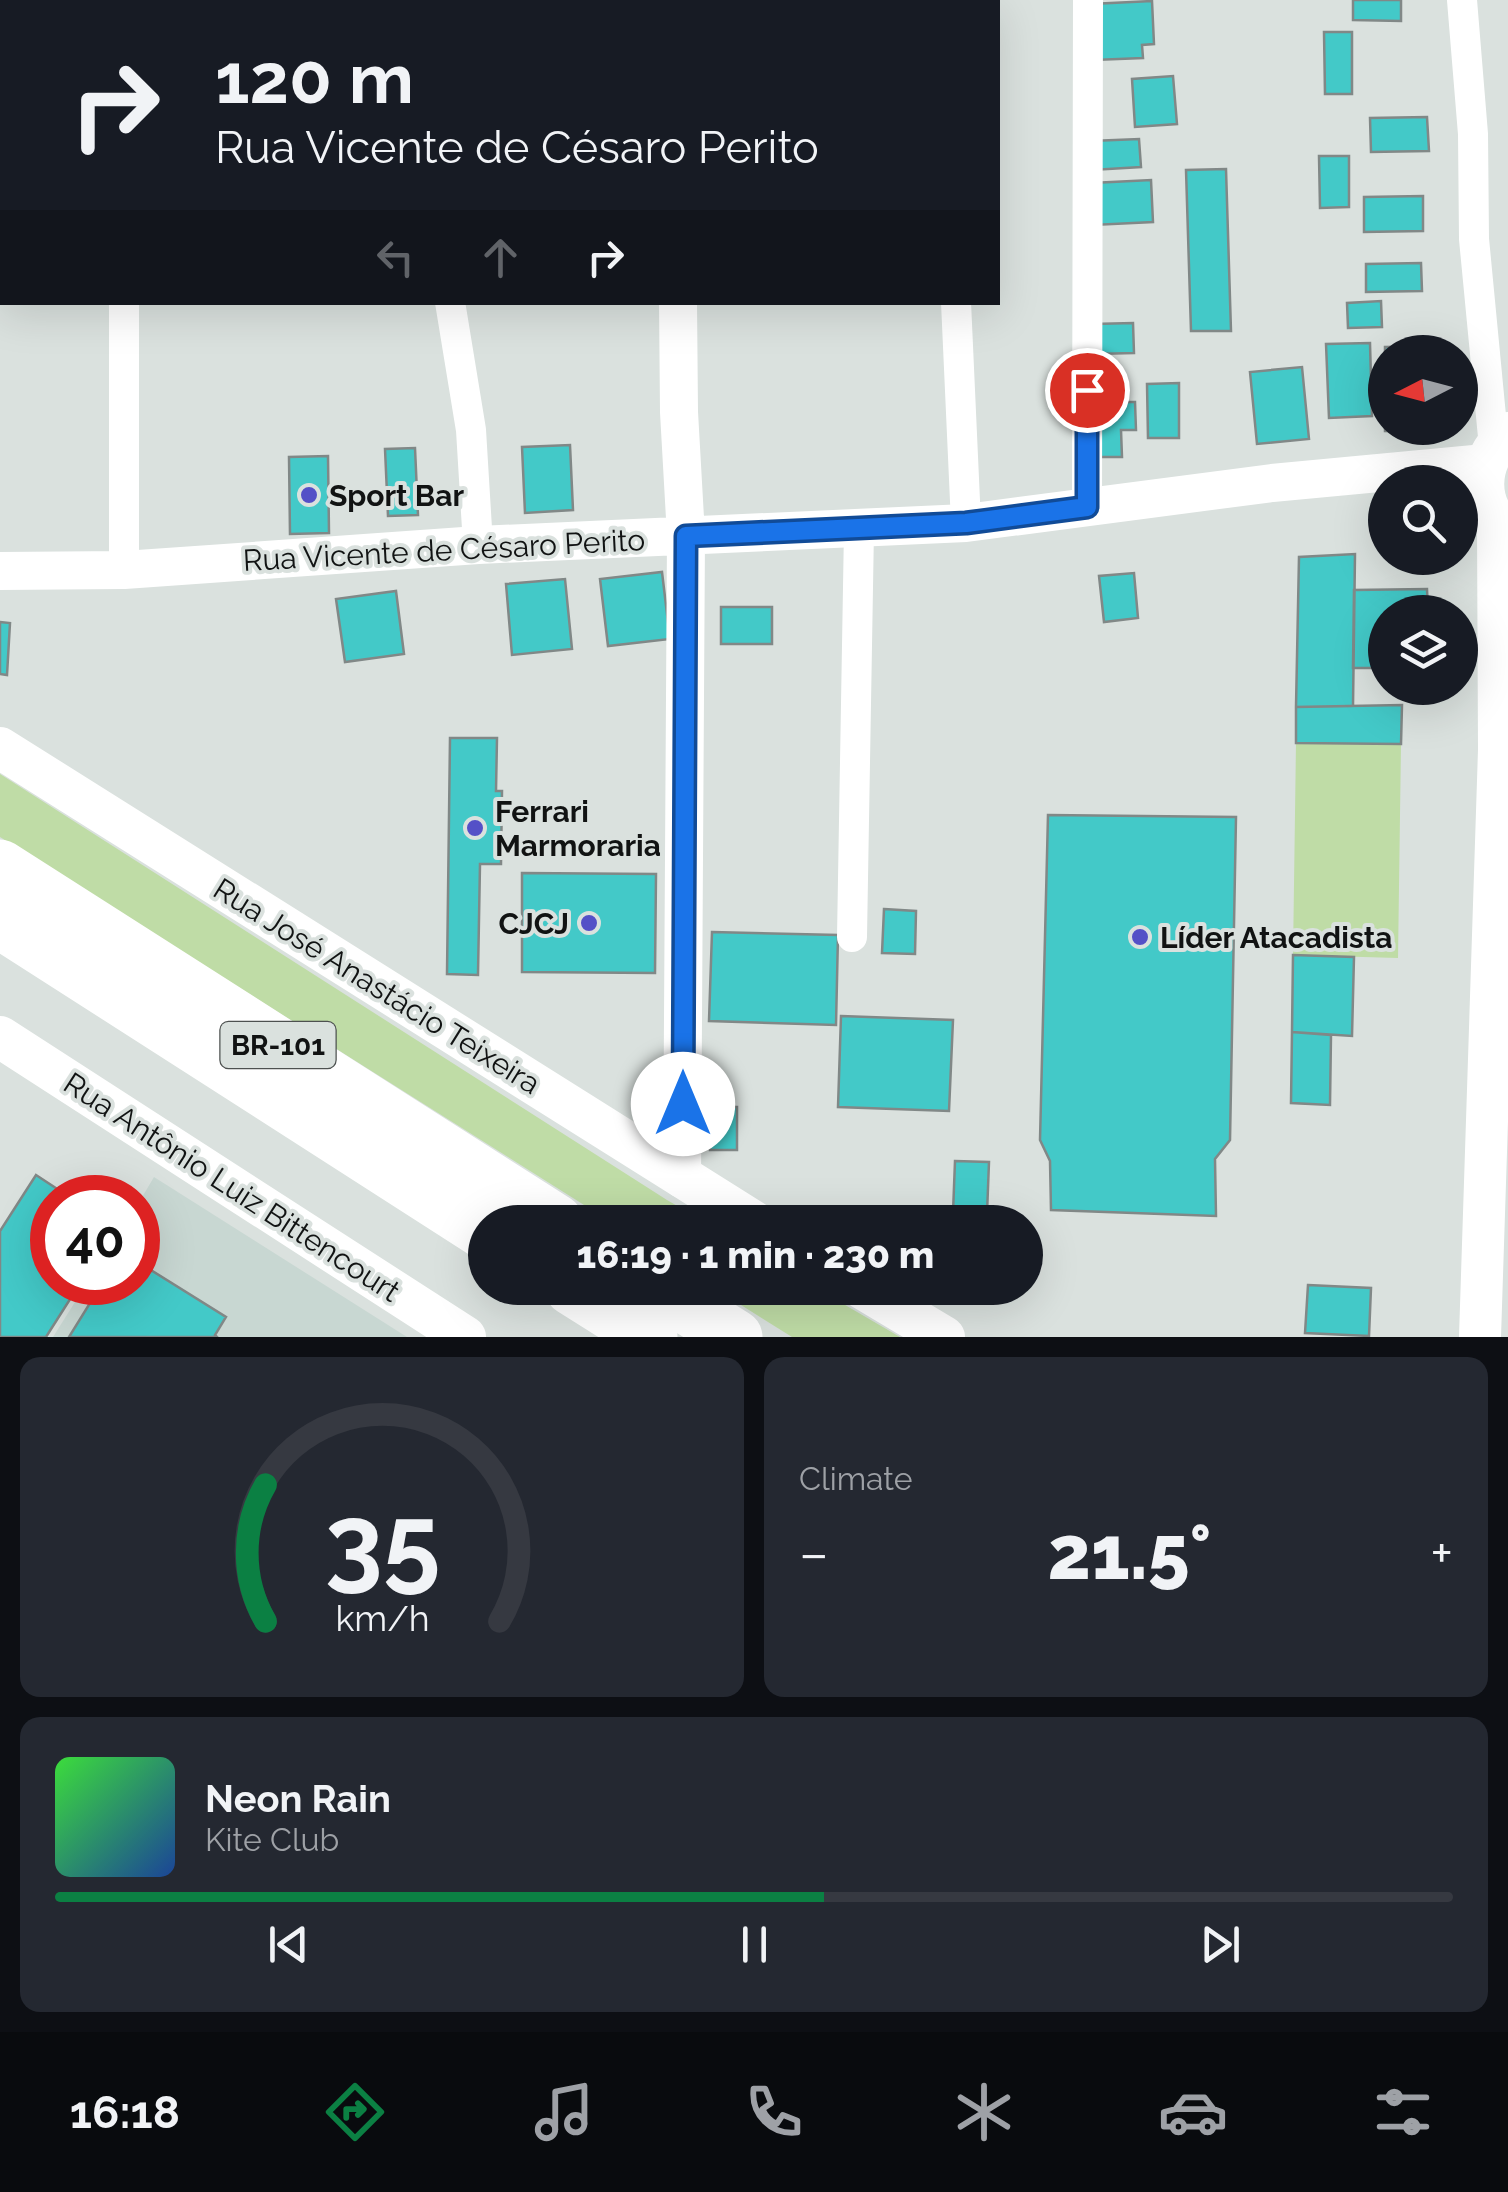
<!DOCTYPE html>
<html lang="en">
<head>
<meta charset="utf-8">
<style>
  :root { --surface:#171b24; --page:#242831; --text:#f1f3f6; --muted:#9ea1a6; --line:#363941; --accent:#0b8043 }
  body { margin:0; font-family:Raleway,sans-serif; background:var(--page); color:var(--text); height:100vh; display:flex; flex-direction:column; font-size:38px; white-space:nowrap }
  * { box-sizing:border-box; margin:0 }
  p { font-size:32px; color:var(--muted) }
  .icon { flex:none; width:55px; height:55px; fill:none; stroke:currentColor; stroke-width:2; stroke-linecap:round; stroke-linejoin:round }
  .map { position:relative; height:1337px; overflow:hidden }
  .side { display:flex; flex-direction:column; gap:20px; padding:20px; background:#0d0f14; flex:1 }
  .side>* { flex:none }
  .guide { position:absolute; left:0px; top:0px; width:1000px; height:305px; box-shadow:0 10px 40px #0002; background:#171b24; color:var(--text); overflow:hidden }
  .needle { width:65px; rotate:264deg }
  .tools { position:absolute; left:1368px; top:335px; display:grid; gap:20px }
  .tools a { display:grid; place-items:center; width:110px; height:110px; border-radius:50%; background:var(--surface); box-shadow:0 10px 40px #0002; font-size:50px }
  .speed { position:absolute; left:30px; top:1175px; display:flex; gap:20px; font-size:50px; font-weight:700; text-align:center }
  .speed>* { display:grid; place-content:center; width:130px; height:130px; border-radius:50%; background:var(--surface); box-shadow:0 10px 40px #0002; line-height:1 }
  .speed .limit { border:15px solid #d22; background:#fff; color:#111 }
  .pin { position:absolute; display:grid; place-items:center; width:85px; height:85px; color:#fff; margin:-42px; border:5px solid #fff; border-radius:50%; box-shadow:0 2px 10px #0007 }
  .me { position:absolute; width:110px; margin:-55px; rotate:0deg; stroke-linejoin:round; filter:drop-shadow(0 0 8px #0008) }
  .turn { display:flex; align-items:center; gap:35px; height:210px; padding:0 50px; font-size:45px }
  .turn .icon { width:130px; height:130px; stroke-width:2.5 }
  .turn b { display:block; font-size:70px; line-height:85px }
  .lanes { display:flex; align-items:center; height:95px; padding:0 50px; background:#0003; justify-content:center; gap:50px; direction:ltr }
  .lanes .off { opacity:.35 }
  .big { font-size:75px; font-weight:800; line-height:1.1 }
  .side .tile { flex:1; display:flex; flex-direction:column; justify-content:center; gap:15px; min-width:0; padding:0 35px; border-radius:20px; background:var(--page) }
  .side .dial { align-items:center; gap:0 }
  .dial svg { height:260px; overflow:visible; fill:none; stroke:var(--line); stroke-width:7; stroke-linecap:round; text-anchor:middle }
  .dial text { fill:var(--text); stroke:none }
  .song { display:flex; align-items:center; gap:30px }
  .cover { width:120px; height:120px; border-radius:15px; background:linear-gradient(135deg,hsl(120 70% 55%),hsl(220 70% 35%)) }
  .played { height:10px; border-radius:5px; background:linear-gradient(90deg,var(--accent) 55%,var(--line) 55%) }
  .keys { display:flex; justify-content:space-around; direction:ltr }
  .heat { display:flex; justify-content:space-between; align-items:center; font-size:55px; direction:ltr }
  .side .tiles { flex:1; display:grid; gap:20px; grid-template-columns:1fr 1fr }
  .tile:last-child { grid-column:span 2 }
  .trip { position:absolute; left:468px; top:1205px; width:575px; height:100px; border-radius:50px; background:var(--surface); box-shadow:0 10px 40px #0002; font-weight:800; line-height:100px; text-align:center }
  .tabs { display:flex; height:160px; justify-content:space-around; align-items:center; background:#090b0e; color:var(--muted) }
  .tabs .icon { width:70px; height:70px }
  .tabs .active { color:var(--accent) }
  .tabs b { font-size:45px; color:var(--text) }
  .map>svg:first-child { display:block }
  .built { fill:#c8d7d2 }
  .green { fill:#bfdca6 }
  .building { fill:#43c9c8; stroke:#818887; stroke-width:2.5 }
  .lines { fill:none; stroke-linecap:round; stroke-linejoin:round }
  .minor { stroke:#fff; stroke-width:30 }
  .tertiary { stroke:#fff; stroke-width:38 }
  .secondary { stroke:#fff; stroke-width:42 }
  .motorway { stroke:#fff; stroke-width:55 }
  .route-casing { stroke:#114b97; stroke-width:25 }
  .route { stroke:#1a73e8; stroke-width:18 }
  .poi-dot { fill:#5450c7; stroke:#dae1de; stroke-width:4 }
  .labels { text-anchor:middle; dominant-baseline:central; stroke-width:8; stroke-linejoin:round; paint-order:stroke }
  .shield { fill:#dae1de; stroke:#4d5150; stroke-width:2.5 }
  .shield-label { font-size:28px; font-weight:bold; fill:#111313 }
  .poi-label { font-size:30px; font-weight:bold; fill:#111313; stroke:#dae1de; text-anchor:start }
  .street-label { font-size:30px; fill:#111313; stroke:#dae1de }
</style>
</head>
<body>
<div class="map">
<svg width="1508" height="1337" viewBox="0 0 1508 1337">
  <rect width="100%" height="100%" fill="#dae1de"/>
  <!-- built -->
  <path class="built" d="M154,1177L407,1337H53L87,1283L138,1282V1204Z"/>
  <!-- green -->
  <path class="green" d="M1296,743L1401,744L1398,958L1293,955Z
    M0,774L667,1200L705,1222H611L0,837Z
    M714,1288H816L900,1337H792Z"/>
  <!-- building -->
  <path class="building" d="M1353,0H1401V21L1353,20Z
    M1152,1L1154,44L1142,45L1143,58L1094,60L1091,4Z
    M1324,32H1352V94H1325Z
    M1173,76L1177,124L1135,127L1132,79Z
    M1427,117L1429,151L1371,152L1370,118Z
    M1139,139L1141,167L1092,170L1091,141Z
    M1319,156H1349V207L1320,208Z
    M1226,169L1231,331H1191L1186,170Z
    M1151,180L1153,222L1093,225L1092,183Z
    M1423,196V231L1364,232V197Z
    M1421,263L1422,291L1366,292V264Z
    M1381,301L1382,327L1348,328L1347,303Z
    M1133,323L1134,353L1094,354L1093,324Z
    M1370,343L1372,416L1329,418L1326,344Z
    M1447,346L1448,352H1385V347Z
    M1302,367L1309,439L1257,444L1250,372Z
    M1179,383V438H1148L1147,384Z
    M1089,402H1135L1136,430H1121L1122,457H1090Z
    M1385,428H1434L1430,432L1385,431Z
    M570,445L573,510L525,513L522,447Z
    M415,448L418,515L388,516L385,449Z
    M328,456L329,533L290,534L289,457Z
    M1355,554L1353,706L1296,707L1299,557Z
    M662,572L670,639L608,646L600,579Z
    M1134,573L1138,618L1104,622L1099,576Z
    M565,579L572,649L512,655L506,584Z
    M1427,589L1428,612H1385V668H1353L1354,590Z
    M396,591L404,654L345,662L336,599Z
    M721,607H772V644H721Z
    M0,622L10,623L7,675L0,674Z
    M1402,705L1401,744L1296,743V707Z
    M450,738H497L496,791H502L501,864H480L478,975L447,974Z
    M1048,815L1236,817L1230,1140L1215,1159L1216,1216L1051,1210L1050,1161L1040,1140Z
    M522,873L656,874L655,973L522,972Z
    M884,909L916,911L915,954L882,953Z
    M712,932L838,935L836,1025L709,1021Z
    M1293,955L1354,957L1352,1036L1292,1032Z
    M841,1016L953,1020L949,1111L838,1107Z
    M1292,1032L1331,1035L1330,1105L1291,1103Z
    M710,1107H737V1150H710Z
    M955,1161L989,1162L987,1214L953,1213Z
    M36,1175L71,1198H52V1282H81L46,1337H0V1231Z
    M138,1262L226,1317L215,1335L217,1337H69L103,1282H138Z
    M1308,1285L1371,1288L1369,1336L1305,1333Z"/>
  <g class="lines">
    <!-- minor -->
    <path class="minor" d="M1462,0L1473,134L1474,239L1494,447
      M450,302L471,430L478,545
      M956,302L966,523
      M1087,507L1088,0
      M124,570V302
      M852,937L859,529"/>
    <!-- tertiary -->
    <path class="tertiary" d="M676,0V2
      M678,302L679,412L686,536L682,1179
      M0,571L124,570L478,545L966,523L1272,483L1485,463"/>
    <!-- secondary -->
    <path class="secondary" d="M1508,433C1476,462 1474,505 1508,533
      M0,748L754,1222
      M0,1037L465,1337
      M862,1288L944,1337
      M1480,1337L1499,750L1498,525"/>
    <!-- motorway -->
    <path class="motorway" d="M0,867L556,1222
      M0,921L485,1232
      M572,1288L650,1337
      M657,1288L735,1337"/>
  </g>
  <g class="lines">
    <defs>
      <path id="route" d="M683,1104L686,536L966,523L1087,507V390"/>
    </defs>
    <!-- route casing -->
    <use href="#route" class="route-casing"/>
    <!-- route -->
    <use href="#route" class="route"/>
  </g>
  <!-- markers -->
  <g class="poi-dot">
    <circle cx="309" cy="495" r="10"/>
    <circle cx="475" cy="828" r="10"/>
    <circle cx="589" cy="923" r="10"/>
    <circle cx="1140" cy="937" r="10"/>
  </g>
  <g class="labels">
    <!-- shield labels -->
    <rect class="shield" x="220.5" y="1022" width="115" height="46" rx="8"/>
    <g class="shield-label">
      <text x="278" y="1045">BR-101</text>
    </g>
    <!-- poi labels -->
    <g class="poi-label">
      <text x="329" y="495">Sport Bar</text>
      <text x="495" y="811">Ferrari<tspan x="495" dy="34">Marmoraria</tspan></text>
      <text x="569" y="923" text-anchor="end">CJCJ</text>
      <text x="1160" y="937">Líder Atacadista</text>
    </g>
    <!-- street labels -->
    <g class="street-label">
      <text transform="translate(444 550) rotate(-3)">Rua Vicente de Césaro Perito</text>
      <text transform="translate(377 986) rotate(32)">Rua José Anastácio Teixeira</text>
      <text transform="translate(232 1187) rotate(33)">Rua Antônio Luiz Bittencourt</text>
    </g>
  </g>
</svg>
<div class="tools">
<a><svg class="needle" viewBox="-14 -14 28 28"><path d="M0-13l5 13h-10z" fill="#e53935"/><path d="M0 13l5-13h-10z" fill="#9ea1a6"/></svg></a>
<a><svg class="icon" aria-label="search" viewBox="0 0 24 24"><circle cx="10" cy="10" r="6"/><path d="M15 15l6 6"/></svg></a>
<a><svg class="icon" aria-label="layers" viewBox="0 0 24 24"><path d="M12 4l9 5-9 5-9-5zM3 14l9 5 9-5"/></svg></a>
</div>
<div class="speed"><div class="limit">40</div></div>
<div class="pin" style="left:1087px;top:390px;background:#d93025"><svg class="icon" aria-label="arrive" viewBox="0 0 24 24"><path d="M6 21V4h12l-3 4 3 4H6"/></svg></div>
<svg class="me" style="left:683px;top:1104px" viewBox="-20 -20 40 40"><circle r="19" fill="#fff"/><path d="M0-13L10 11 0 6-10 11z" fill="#1a73e8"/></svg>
<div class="trip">16:19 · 1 min · 230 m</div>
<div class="guide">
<div class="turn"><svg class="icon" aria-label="right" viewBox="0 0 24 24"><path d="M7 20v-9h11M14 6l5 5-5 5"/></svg><div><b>120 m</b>Rua Vicente de Césaro Perito</div></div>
<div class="lanes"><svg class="icon off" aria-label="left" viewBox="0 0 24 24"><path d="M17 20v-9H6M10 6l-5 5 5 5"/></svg><svg class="icon off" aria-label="ahead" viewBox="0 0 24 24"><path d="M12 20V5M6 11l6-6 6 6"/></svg><svg class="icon" aria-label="right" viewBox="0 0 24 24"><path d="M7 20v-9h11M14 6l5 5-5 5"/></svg></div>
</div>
</div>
<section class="side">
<div class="tiles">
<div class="tile dial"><svg viewBox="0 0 100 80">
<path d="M14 69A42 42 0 1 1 86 69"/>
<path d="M14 69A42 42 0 0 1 14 27" stroke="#0b8043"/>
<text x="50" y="56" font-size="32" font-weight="700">35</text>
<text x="50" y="72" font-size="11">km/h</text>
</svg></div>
<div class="tile"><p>Climate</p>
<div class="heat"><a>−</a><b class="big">21.5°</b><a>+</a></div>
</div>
<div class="tile">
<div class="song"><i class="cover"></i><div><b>Neon Rain</b><p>Kite Club</p></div></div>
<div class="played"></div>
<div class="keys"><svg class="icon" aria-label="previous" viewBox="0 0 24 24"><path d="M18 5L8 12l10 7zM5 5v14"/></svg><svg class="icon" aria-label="pause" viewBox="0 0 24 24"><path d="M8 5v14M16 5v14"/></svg><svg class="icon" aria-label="next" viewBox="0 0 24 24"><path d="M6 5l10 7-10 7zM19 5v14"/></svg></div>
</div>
</div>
</section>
<nav class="tabs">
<b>16:18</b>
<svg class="icon active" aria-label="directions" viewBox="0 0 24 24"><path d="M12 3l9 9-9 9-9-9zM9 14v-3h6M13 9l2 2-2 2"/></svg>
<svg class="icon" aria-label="music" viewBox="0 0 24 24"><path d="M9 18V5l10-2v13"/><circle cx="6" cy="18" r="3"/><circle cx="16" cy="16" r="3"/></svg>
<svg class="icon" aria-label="phone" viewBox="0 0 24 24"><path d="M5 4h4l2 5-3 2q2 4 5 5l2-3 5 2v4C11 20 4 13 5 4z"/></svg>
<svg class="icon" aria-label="climate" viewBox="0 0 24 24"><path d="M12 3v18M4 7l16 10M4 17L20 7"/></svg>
<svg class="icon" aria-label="car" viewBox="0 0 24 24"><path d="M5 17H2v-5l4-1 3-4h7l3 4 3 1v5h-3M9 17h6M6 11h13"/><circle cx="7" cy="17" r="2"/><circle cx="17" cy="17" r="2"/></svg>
<svg class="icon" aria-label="filters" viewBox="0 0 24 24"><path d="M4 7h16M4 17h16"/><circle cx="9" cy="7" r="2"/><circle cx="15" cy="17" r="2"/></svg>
</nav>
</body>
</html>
